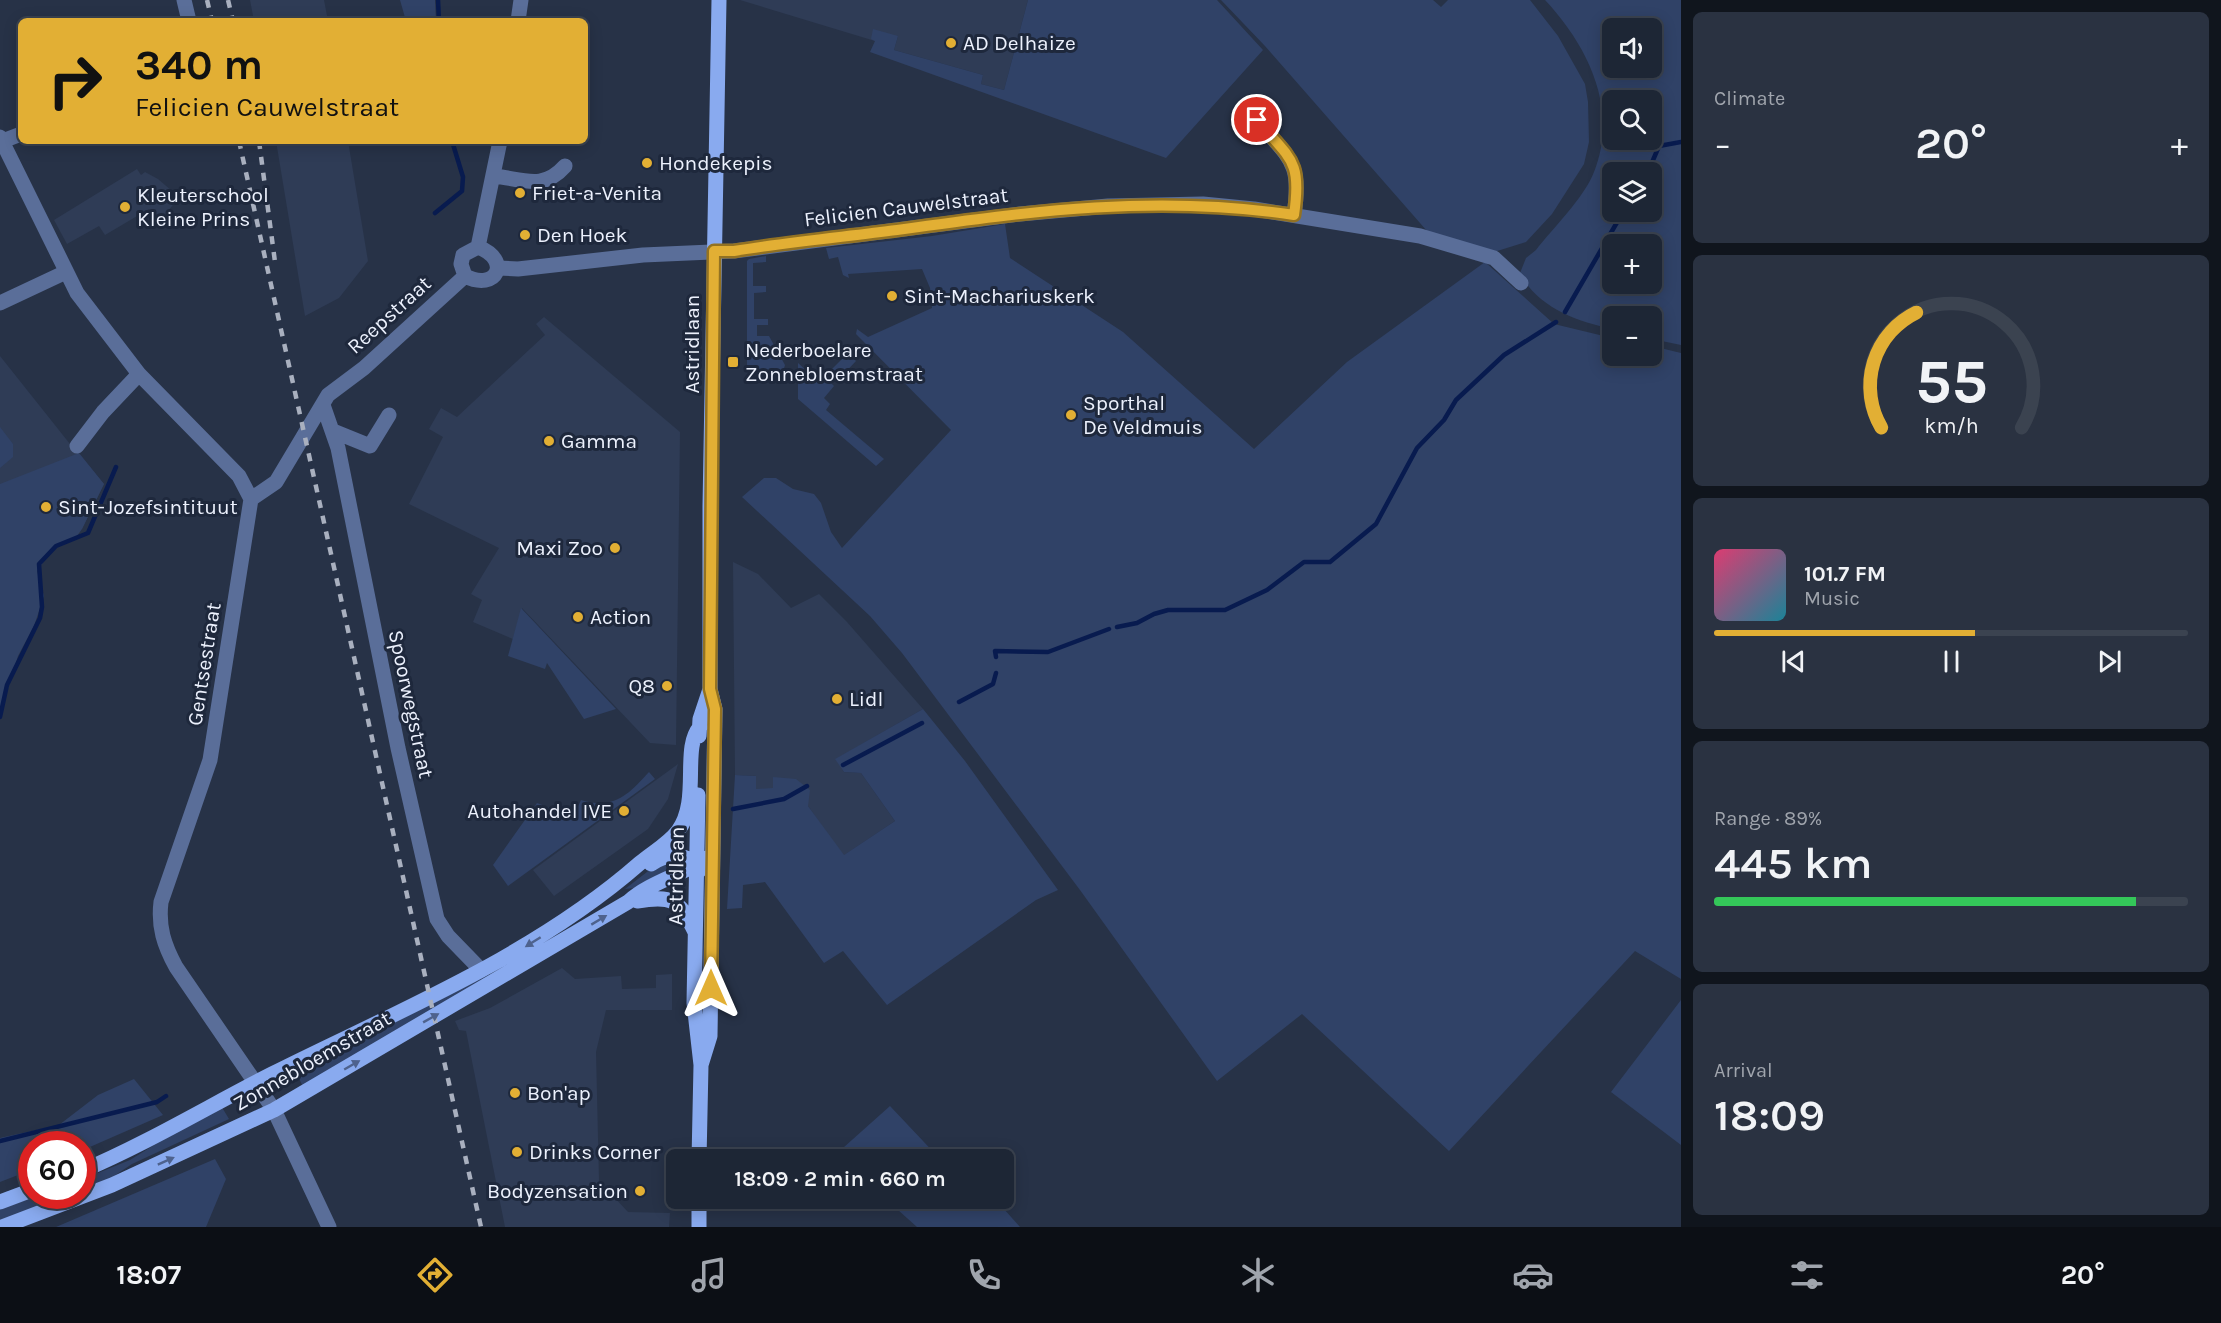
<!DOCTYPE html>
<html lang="en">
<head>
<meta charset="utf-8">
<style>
  :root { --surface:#1d2635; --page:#2a3241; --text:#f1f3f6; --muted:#a0a5ad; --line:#3b4350; --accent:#e2af34 }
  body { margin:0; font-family:Karla,sans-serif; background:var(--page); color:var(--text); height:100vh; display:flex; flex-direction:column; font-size:22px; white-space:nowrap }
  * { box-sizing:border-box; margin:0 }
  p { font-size:20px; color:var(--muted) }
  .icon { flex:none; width:33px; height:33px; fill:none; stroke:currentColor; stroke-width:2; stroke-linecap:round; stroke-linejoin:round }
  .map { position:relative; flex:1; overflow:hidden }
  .sheet { display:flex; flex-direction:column; gap:12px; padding:12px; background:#10151d; width:540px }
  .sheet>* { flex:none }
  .banner { position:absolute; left:18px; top:18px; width:570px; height:126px; border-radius:9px; box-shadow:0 3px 15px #0003,0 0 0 2px var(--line); background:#e2af34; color:#111; overflow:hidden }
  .fabs { position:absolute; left:1602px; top:18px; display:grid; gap:12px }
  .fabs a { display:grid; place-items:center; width:60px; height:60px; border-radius:9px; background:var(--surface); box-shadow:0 3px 15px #0003,0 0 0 2px var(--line); font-size:30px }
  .speed { position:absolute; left:18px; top:1131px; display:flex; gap:12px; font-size:30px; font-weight:700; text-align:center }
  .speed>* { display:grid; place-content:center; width:78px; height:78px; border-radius:50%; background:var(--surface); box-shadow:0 3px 15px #0003,0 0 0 2px var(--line); line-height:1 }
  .speed .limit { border:9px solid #d22; background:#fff; color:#111 }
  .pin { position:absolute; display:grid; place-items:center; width:51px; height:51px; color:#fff; margin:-26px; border:3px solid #fff; border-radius:50%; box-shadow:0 2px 6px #0007 }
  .me { position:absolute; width:66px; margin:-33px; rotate:0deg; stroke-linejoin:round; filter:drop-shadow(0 0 4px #0008) }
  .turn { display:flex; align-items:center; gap:21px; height:126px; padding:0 18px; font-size:27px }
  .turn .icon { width:78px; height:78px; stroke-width:2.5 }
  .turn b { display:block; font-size:42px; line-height:51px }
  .big { font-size:45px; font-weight:600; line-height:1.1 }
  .sheet .widget { flex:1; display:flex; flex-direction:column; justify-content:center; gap:9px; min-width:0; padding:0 21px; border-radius:9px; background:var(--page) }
  .sheet .dial { align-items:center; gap:0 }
  .dial svg { height:156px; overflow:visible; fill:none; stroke:var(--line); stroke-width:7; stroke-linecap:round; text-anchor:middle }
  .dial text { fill:var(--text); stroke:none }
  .song { display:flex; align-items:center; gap:18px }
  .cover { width:72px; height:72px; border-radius:9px; background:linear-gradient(135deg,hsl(340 70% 55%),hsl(190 70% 35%)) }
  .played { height:6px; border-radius:3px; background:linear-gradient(90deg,var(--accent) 55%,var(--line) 55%) }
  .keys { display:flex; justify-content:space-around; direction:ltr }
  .heat { display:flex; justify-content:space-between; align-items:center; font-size:33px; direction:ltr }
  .charge { height:9px; border-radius:4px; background:linear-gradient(90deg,#34c759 89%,var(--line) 0) }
  .trip { position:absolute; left:666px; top:1149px; width:348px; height:60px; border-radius:9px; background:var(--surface); box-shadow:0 3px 15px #0003,0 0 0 2px var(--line); font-weight:600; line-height:60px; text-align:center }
  .menu { display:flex; height:96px; justify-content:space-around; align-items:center; background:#0c0f15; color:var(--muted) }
  .menu .icon { width:42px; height:42px }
  .menu .on { color:var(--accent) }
  .menu b { font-size:27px; color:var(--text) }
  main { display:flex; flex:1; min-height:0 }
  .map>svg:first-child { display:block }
  .built { fill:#2f3c56 }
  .green { fill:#304267; fill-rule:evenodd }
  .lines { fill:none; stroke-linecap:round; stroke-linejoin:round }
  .stream { stroke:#081b4f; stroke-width:4.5 }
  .minor { stroke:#5a6e99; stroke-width:15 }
  .major { stroke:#89aaef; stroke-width:15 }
  .rail { stroke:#a9b0bf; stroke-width:4.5; stroke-dasharray:8 8; stroke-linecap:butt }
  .oneway { fill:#4e628d }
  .route-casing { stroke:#937222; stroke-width:15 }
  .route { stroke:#e2af34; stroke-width:10 }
  .poi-dot { fill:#e2af34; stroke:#1e283c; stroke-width:2 }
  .labels { text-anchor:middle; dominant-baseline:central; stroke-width:6; stroke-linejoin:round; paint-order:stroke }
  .poi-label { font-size:21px; fill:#ecf1fd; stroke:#1e283c; text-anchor:start }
  .street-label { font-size:21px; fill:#ecf1fd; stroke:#1e283c }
</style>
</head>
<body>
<main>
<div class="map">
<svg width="1681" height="1227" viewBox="0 0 1681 1227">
  <rect width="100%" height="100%" fill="#273247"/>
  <!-- built -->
  <path class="built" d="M250,0H324L328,21H254Z
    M740,0H1028L1004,90L981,84L983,75L894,50L898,36L875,41Z
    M276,141H348L368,261L339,298L305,316Z
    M137,169L141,175L145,172L158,179L179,197L162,219L149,209L105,235L99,226L67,244L54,220Z
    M544,317L680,432L676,745L650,743L522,608L513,639L473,622L482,600L471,594L499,548L409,504L443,437L429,429L441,408L457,417L545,335L536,324Z
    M0,356L70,444L82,450L79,454L104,484L82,529L53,536L30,566L0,684Z
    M733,562L758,574L791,608L819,594L847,622L923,709L836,759L844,772L861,773L895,821L843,856L808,806L773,777V789H756V776L735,775Z
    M678,764L668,799L648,829L554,896L533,870Z
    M562,968L575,979L621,976L622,989L656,988V975L672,974V1010H606L596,1052L599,1181L628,1212L670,1213L669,1227H505L466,1031L459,1030L455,1021L490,1008Z"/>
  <!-- green -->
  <path class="green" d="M400,0H435L436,21H406Z
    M1028,0H1217L1263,50L1166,158L870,52L875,41L871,39L873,29L898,36L894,50L983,75L981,84L1004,90Z
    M1221,0H1433L1441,7L1448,0H1530L1558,36L1585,84L1588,102L1589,142L1584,164L1552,214L1526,242L1494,252L1427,231L1265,46Z
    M1545,0H1681V345L1652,339V316H1612V329C1577,321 1538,308 1520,273L1526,258L1536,250C1553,228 1584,198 1594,172C1619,109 1588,46 1545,0ZM1612,28H1652V68H1612ZM1612,100H1652V140H1612ZM1612,172H1652V212H1612ZM1612,244H1652V284H1612Z
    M1005,224L1010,258L1123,332L1254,449L1347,362L1485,262L1554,324L1612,338V356H1652V346L1681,353V979L1635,951L1449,1151L1302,1014L1217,1081L1080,890L902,653L870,616L742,497L764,478H776L793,489L814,494L821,503L831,532L842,548L951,430L856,334L857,329L868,337L932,308L930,288L922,269L848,274L849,278L843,275L838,257L829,259L826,248L932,236Z
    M766,256V262L753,263V286H766V292L754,293V319H768V325H757V336H769L785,365L783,372L747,371V261L749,259Z
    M848,353L856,361L840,378L831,370Z
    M798,363L819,382L825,377L834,386L824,398L830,404L826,410L884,459L876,466L798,399Z
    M0,427L13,444V457L0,468Z
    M79,453L104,484L82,529L77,536L53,548L37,571L44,596L34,626L18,656L0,715V484Z
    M521,608L616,709L584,719L547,663L545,669L508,656Z
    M923,709L965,761L1058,890L1036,900L887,1005L843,951L824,963L765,882L743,885L742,908L727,909L735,775L756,776V789L773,788V777L796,779L810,790L808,806L844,855L895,821L861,773L844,772L835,759Z
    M649,772L655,779L508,886L493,865L537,803L573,817L581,800C614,810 628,795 649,772Z
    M673,861L672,873L634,888L625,889L656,865Z
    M493,973V976L303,1087L297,1074L350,1046L366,1033L402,1013Z
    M1681,1000V1145L1611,1092Z
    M134,1079L163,1115L83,1150L82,1144H32L31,1170L0,1182V1138L59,1125L98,1095Z
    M220,1104L229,1119L132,1164L102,1184L83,1192V1179L130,1160Z
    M890,1106L940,1159L838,1160L834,1156Z
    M215,1159L226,1179L206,1227H56Z
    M38,1196H73L0,1222V1209Z
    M880,1199H995L1020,1227H917L888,1201Z"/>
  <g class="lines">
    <!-- stream -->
    <path class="stream" d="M438,0L439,21
      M1648,172L1659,146L1681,142
      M435,213L462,191L463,177L452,141
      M1565,312L1623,212
      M1117,627L1137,623L1154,614L1168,610H1225L1267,590L1304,562H1330L1376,524L1417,448L1444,420L1456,400L1504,355L1556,322
      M996,657L995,651L1048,652L1109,629
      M959,702L993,684L996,673
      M0,717L7,685L40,618L42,607L39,564L56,546L88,533L116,467
      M843,765L922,723
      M733,809L784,799L807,786
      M0,1141L157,1102L166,1096"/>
    <!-- minor -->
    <path class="minor" d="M184,0L189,21
      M518,21L521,0
      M1257,120C1290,160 1302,161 1294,215
      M0,137L77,293L139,374L239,476L251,499L210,760L161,902C158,927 164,945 176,967L274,1110L329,1227
      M0,142L21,134
      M494,176C523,179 543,191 565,166
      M478,247L500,141
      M498,268L518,269L643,255L734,251L1020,214L1108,206L1203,204L1254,209L1420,236L1494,258L1521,283
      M465,276C497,292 512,260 478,247
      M465,276L461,264L463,255L478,247
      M0,303L66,272
      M323,405L338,448L398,748L437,919L448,936L481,970
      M333,431L370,446L389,415
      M77,446L103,412L139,374
      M251,499L276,482L328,395L364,368L465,276"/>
    <!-- major -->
    <path class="major" d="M699,736L700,719L710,689
      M698,795L694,1003L701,1065L699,1160
      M651,864C667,853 689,851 699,871
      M637,901C672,895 679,899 695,932
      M701,1065L710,1036L715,709L710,689V506L719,0
      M82,1171C148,1143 209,1106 272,1074C398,1011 534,956 640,863C653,852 668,844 678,831C701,800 681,748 700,727
      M699,1198V1227
      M0,1202L32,1190
      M2,1227L112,1185L274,1110L628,902C651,881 686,874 712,855"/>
    <!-- rail -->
    <path class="rail" d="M207,0L212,21
      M228,0L233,21
      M239,141L481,1227
      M259,141L275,262"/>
  </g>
  <!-- one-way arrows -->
  <defs><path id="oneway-solid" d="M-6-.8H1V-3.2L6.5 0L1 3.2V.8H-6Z" transform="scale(1.5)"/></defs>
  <g class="oneway">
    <use href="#oneway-solid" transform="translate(599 920) rotate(-31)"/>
    <use href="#oneway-solid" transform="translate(533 942) rotate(148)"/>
    <use href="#oneway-solid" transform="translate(431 1018) rotate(-29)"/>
    <use href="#oneway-solid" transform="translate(352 1065) rotate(-30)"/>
    <use href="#oneway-solid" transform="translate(166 1161) rotate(-24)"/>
  </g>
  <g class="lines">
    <defs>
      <path id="route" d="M711,988L715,709L710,689L714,251H734C788,242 843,237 897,230C1032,211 1158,194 1294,215C1302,160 1291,160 1257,120"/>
    </defs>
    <!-- route casing -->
    <use href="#route" class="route-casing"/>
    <!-- route -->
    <use href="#route" class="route"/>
  </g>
  <!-- markers -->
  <g class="poi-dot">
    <circle cx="951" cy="43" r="6"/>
    <circle cx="647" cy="163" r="6"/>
    <circle cx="520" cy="193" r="6"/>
    <circle cx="125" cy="207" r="6"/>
    <circle cx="525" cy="235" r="6"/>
    <circle cx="892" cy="296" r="6"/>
    <rect x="727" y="356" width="12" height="12" rx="3"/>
    <circle cx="1071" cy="415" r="6"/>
    <circle cx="549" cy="441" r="6"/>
    <circle cx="46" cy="507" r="6"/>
    <circle cx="615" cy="548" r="6"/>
    <circle cx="578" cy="617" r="6"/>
    <circle cx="667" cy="686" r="6"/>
    <circle cx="837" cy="699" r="6"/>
    <circle cx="624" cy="811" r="6"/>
    <circle cx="515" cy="1093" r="6"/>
    <circle cx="517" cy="1152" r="6"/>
    <circle cx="640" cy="1191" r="6"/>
  </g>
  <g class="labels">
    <!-- poi labels -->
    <g class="poi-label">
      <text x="963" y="43">AD Delhaize</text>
      <text x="659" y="163">Hondekepis</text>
      <text x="532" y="193">Friet-a-Venita</text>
      <text x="137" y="195">Kleuterschool<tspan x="137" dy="24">Kleine Prins</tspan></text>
      <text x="537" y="235">Den Hoek</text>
      <text x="904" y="296">Sint-Machariuskerk</text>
      <text x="745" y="350">Nederboelare<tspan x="745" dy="24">Zonnebloemstraat</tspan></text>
      <text x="1083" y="403">Sporthal<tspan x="1083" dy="24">De Veldmuis</tspan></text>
      <text x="561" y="441">Gamma</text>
      <text x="58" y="507">Sint-Jozefsintituut</text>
      <text x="603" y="548" text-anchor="end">Maxi Zoo</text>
      <text x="590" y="617">Action</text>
      <text x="655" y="686" text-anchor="end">Q8</text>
      <text x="849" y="699">Lidl</text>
      <text x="612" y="811" text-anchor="end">Autohandel IVE</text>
      <text x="527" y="1093">Bon'ap</text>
      <text x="529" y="1152">Drinks Corner</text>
      <text x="628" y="1191" text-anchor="end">Bodyzensation</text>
    </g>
    <!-- street labels -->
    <g class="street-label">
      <text transform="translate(906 207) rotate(-7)">Felicien Cauwelstraat</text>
      <text transform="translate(389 315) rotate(-42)">Reepstraat</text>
      <text transform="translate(692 344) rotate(-90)">Astridlaan</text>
      <text transform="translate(204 664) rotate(-81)">Gentsestraat</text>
      <text transform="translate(411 704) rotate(78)">Spoorwegstraat</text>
      <text transform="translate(676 876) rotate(-89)">Astridlaan</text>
      <text transform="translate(312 1061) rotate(-30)">Zonnebloemstraat</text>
    </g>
  </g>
</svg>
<div class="fabs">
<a><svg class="icon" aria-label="sound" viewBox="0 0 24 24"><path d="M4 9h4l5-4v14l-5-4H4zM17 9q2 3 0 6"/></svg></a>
<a><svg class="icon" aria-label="search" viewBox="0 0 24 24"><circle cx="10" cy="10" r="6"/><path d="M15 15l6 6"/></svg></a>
<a><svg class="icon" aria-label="layers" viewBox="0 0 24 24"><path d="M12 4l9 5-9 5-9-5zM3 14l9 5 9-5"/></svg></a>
<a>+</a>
<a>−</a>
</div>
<div class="speed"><div class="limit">60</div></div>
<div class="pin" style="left:1257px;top:120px;background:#d93025"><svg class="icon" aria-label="arrive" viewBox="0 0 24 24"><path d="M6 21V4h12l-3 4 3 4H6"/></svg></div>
<svg class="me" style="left:711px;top:988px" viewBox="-20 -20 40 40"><path d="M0-17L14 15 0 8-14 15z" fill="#e2af34" stroke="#fff" stroke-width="4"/></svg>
<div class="trip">18:09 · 2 min · 660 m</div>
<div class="banner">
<div class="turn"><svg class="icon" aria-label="right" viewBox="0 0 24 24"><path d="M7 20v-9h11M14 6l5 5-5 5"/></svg><div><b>340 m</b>Felicien Cauwelstraat</div></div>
</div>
</div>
<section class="sheet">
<div class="widget"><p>Climate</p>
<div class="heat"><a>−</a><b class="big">20°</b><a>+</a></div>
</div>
<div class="widget dial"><svg viewBox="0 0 100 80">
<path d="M14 69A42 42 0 1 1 86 69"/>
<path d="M14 69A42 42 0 0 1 32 10" stroke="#e2af34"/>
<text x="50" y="56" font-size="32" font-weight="700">55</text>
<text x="50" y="72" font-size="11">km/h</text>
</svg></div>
<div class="widget">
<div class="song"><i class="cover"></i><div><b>101.7 FM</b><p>Music</p></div></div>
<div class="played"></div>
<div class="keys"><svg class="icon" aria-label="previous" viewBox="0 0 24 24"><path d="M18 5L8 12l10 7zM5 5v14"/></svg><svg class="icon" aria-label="pause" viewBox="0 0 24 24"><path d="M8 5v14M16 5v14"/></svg><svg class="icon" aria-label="next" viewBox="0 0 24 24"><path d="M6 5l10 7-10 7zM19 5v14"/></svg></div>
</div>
<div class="widget"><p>Range · 89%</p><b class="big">445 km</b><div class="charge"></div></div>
<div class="widget"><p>Arrival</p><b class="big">18:09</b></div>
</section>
</main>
<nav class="menu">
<b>18:07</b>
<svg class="icon on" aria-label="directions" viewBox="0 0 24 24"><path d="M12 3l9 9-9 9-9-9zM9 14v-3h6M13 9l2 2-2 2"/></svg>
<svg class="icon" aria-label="music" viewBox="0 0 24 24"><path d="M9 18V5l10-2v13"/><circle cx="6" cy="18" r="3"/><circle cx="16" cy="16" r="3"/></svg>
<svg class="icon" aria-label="phone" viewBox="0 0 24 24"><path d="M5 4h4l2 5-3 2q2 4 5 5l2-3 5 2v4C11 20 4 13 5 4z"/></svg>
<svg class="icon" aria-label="climate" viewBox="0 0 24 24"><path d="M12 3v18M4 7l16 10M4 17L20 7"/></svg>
<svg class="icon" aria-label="car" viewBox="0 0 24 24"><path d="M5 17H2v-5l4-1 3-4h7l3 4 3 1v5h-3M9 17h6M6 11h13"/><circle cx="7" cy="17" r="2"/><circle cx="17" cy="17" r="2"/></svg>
<svg class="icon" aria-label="filters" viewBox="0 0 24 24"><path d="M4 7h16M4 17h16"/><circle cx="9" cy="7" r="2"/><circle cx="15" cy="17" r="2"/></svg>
<b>20°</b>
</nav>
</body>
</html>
